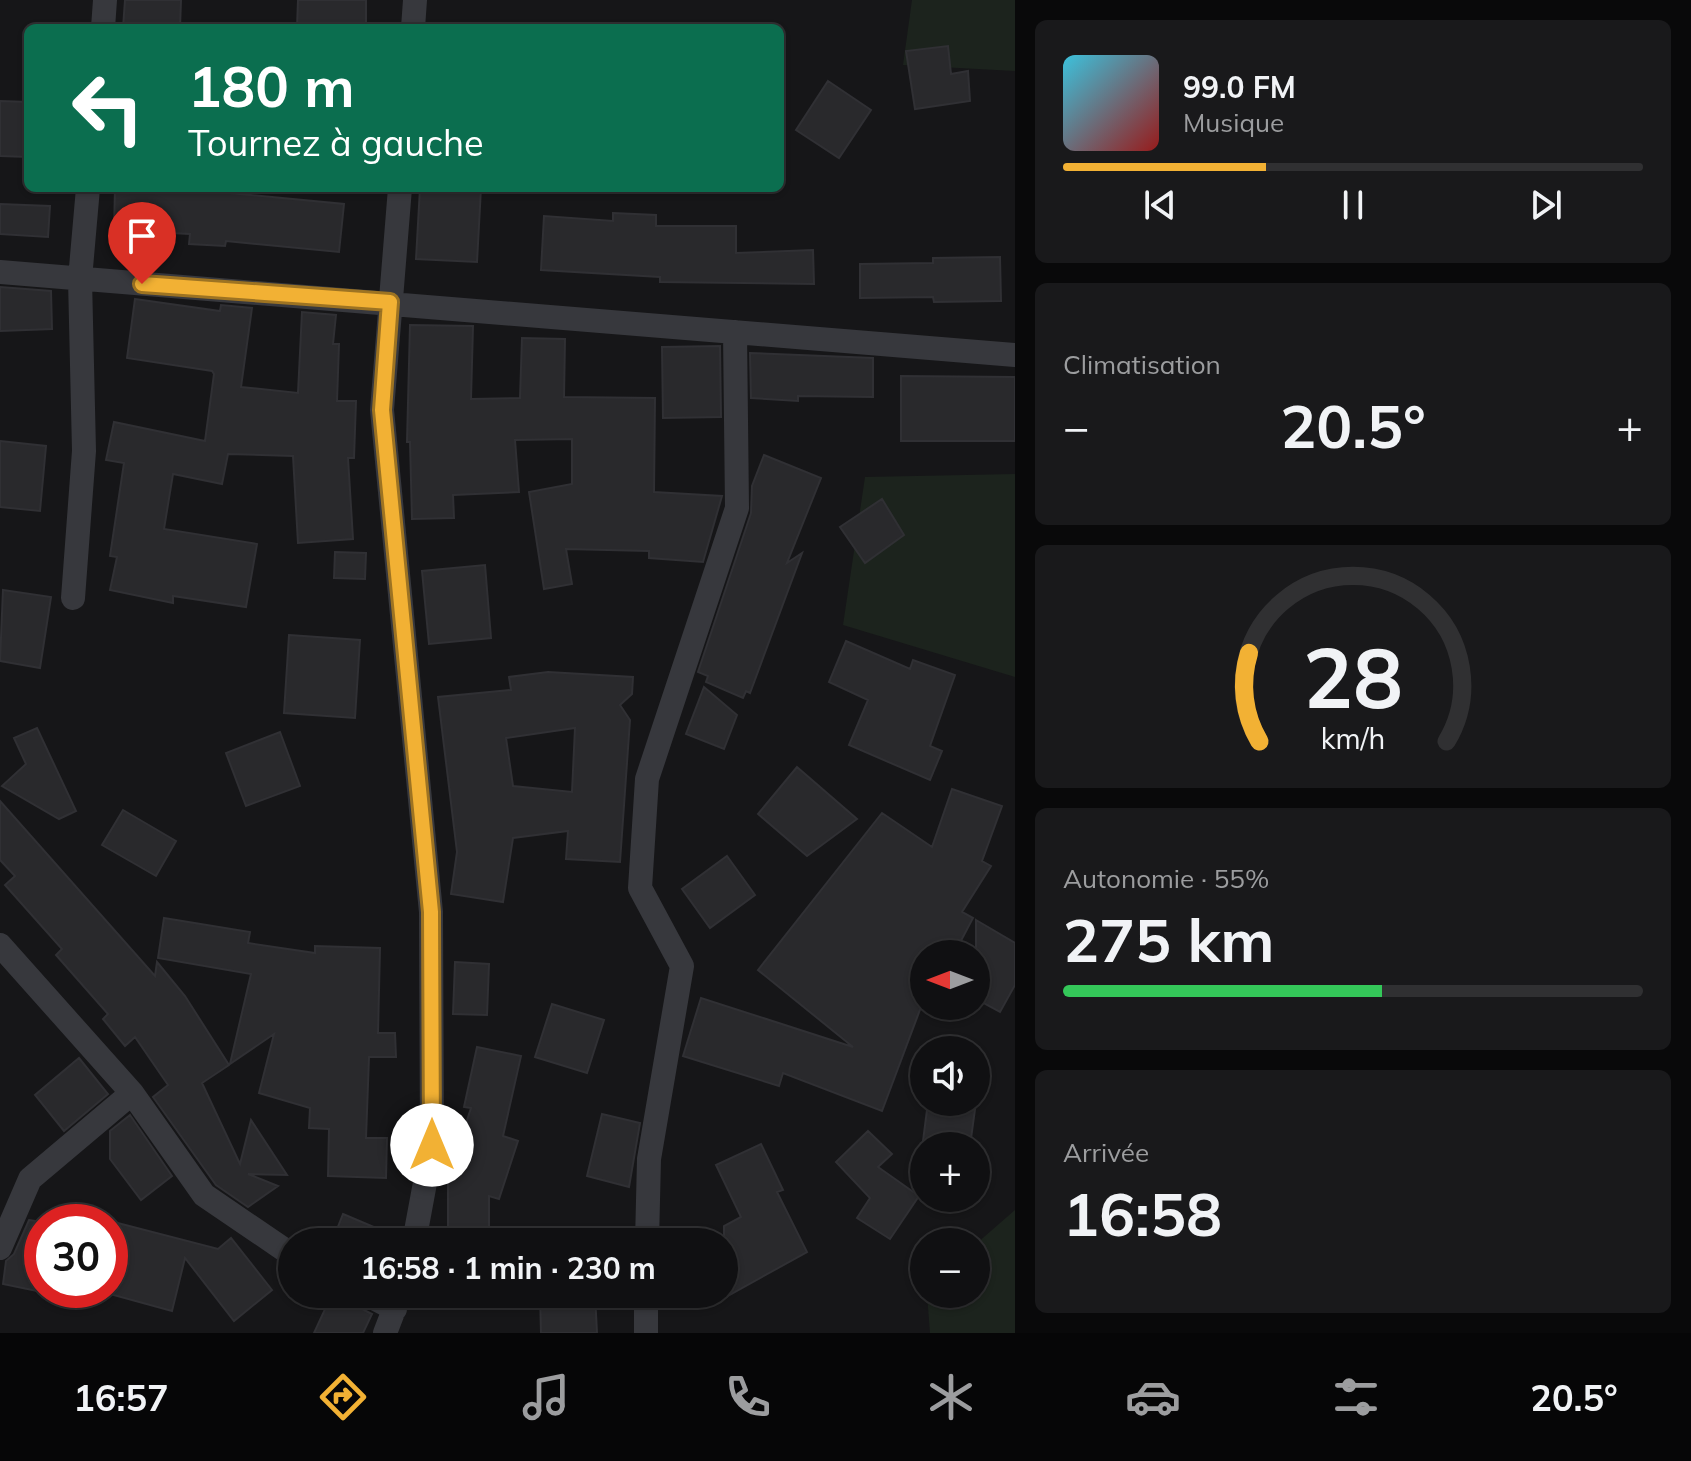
<!DOCTYPE html>
<html lang="fr">
<head>
<meta charset="utf-8">
<style>
  :root { --surface:#101012; --page:#19191b; --text:#f1f3f6; --muted:#9c9d9f; --line:#303032; --accent:#f2b134 }
  body { margin:0; font-family:Mulish,sans-serif; background:var(--page); color:var(--text); height:100vh; display:flex; flex-direction:column; font-size:30px; white-space:nowrap }
  * { box-sizing:border-box; margin:0 }
  p { font-size:26px; color:var(--muted) }
  .icon { flex:none; width:44px; height:44px; fill:none; stroke:currentColor; stroke-width:2; stroke-linecap:round; stroke-linejoin:round }
  .map { position:relative; flex:1; overflow:hidden }
  .details { display:flex; flex-direction:column; gap:20px; padding:20px; background:#09090a; width:676px }
  .details>* { flex:none }
  .banner { position:absolute; left:24px; top:24px; width:760px; height:168px; border-radius:12px; box-shadow:0 2px 6px #0004,0 0 0 2px var(--line); background:#0b6e4f; color:#fff; overflow:hidden }
  .needle { width:52px; rotate:270deg }
  .controls { position:absolute; left:910px; top:940px; display:grid; gap:16px }
  .controls a { display:grid; place-items:center; width:80px; height:80px; border-radius:50%; background:var(--surface); box-shadow:0 2px 6px #0004,0 0 0 2px var(--line); font-size:40px }
  .speed { position:absolute; left:24px; top:1204px; display:flex; gap:16px; font-size:40px; font-weight:700; text-align:center }
  .speed>* { display:grid; place-content:center; width:104px; height:104px; border-radius:50%; background:var(--surface); box-shadow:0 2px 6px #0004,0 0 0 2px var(--line); line-height:1 }
  .speed .limit { border:12px solid #d22; background:#fff; color:#111 }
  .pin { position:absolute; display:grid; place-items:center; width:68px; height:68px; color:#fff; margin:-82px -34px; border-radius:50% 50% 50% 0; rotate:-45deg; box-shadow:0 0 8px #0007 }
  .pin .icon { rotate:45deg }
  .me { position:absolute; width:88px; margin:-44px; rotate:0deg; stroke-linejoin:round; filter:drop-shadow(0 0 6px #0008) }
  .turn { display:flex; align-items:center; gap:28px; height:168px; padding:0 32px; font-size:36px }
  .turn .icon { width:104px; height:104px; stroke-width:2.5 }
  .turn b { display:block; font-size:56px; line-height:68px }
  .big { font-size:60px; font-weight:700; line-height:1.1 }
  .details .card { flex:1; display:flex; flex-direction:column; justify-content:center; gap:12px; min-width:0; padding:0 28px; border-radius:12px; background:var(--page) }
  .details .dial { align-items:center; gap:0 }
  .dial svg { height:208px; overflow:visible; fill:none; stroke:var(--line); stroke-width:7; stroke-linecap:round; text-anchor:middle }
  .dial text { fill:var(--text); stroke:none }
  .song { display:flex; align-items:center; gap:24px }
  .cover { width:96px; height:96px; border-radius:12px; background:linear-gradient(135deg,hsl(190 70% 55%),hsl(0 70% 35%)) }
  .played { height:8px; border-radius:4px; background:linear-gradient(90deg,var(--accent) 35%,var(--line) 35%) }
  .keys { display:flex; justify-content:space-around; direction:ltr }
  .heat { display:flex; justify-content:space-between; align-items:center; font-size:44px; direction:ltr }
  .charge { height:12px; border-radius:6px; background:linear-gradient(90deg,#34c759 55%,var(--line) 0) }
  .trip { position:absolute; left:278px; top:1228px; width:460px; height:80px; border-radius:40px; background:var(--surface); box-shadow:0 2px 6px #0004,0 0 0 2px var(--line); font-weight:700; line-height:80px; text-align:center }
  .menu { display:flex; height:128px; justify-content:space-around; align-items:center; background:#060607; color:var(--muted) }
  .menu .icon { width:56px; height:56px }
  .menu .selected { color:var(--accent) }
  .menu b { font-size:36px; color:var(--text) }
  main { display:flex; flex:1; min-height:0 }
  .map>svg:first-child { display:block }
  .green { fill:#1c231d }
  .building { fill:#29292c; stroke:#303034; stroke-width:2; fill-rule:evenodd }
  .lines { fill:none; stroke-linecap:round; stroke-linejoin:round }
  .minor { stroke:#37383d; stroke-width:24 }
  .route-casing { stroke:#9d7322; stroke-width:20 }
  .route { stroke:#f2b134; stroke-width:14 }
</style>
</head>
<body>
<main>
<div class="map">
<svg width="1015" height="1333" viewBox="0 0 1015 1333">
  <rect width="100%" height="100%" fill="#161618"/>
  <!-- green -->
  <path class="green" d="M912,0H1015V71L903,65Z
    M1015,474V677L843,625L865,477Z
    M1015,1210V1333H930L927,1294H976V1244Z"/>
  <!-- building -->
  <path class="building" d="M125,0H181L180,28H123Z
    M298,0H366V28H297Z
    M948,46L951,74L968,71L970,101L915,109L906,51Z
    M828,81L871,110L839,158L796,130Z
    M0,101L28,102V157L0,156Z
    M115,188H231L230,193L344,204L339,252L226,241L225,246L189,244L190,234L114,230Z
    M420,188H481L477,262L416,259Z
    M0,204L50,206L48,237L0,234Z
    M613,213L656,215V226H736V253L813,250L814,284L660,282V277L541,270L544,216L613,221Z
    M1000,257L1001,301L934,302L933,297L860,298V264L933,263V258Z
    M0,287L51,291L52,329L0,331Z
    M135,299L220,311L221,305L252,308L241,387L298,393L302,312L336,315L333,344H339L337,401H356L354,458H348L353,539L298,543L293,456L228,454L222,484L173,474L164,529L257,544L246,607L173,596V603L110,590L117,557L110,556L124,463L106,460L114,422L205,441L214,374L212,371L127,358Z
    M410,325L473,326L471,399L520,398L522,338L565,339L564,397L655,398L654,492L722,496L703,562L649,558V551L566,549L572,584L544,589L529,492L572,484V439L515,440L519,492L453,495L454,518L412,519L410,442H407Z
    M720,346L721,417L663,418L662,347Z
    M750,353L873,358V397L798,396V401L751,398Z
    M901,376L1015,377V441H901Z
    M0,441L46,446L40,511L0,507Z
    M764,455L821,478L787,563L802,553L750,693L746,691L743,698L706,682L708,676L698,672L751,513L752,486Z
    M882,499L904,535L865,563L840,527Z
    M335,552L366,553L365,579L334,578Z
    M485,565L491,638L429,644L422,571Z
    M3,590L51,597L40,668L0,661Z
    M289,635L360,640L355,718L284,713Z
    M846,641L910,669L913,660L955,675L930,746L942,751L930,780L849,745L868,700L829,682Z
    M548,672L633,677L632,694L620,705L630,720L620,862L566,859L568,831L513,838L503,902L451,894L457,852L438,697L511,690L509,677ZM575,728L572,792L513,786L506,738Z
    M704,687L737,715L724,749L686,734Z
    M37,728L76,811L59,819L2,786L26,764L14,738Z
    M280,732L300,786L246,806L226,753Z
    M797,767L857,819L807,856L758,814Z
    M952,789L1002,806L982,861L991,866L962,912L973,918L954,954H924V999L882,1111L783,1073L779,1086L683,1056L701,998L853,1047L758,970L882,813L932,847Z
    M0,801L155,976L157,962L185,996L229,1065L202,1083L240,1164L251,1120L287,1175L248,1174L278,1186L248,1207L216,1185L153,1097L168,1085L135,1037L125,1046L103,1019L108,1014L56,955L62,949L5,885L15,876L0,860Z
    M123,810L176,841L156,876L102,845Z
    M727,856L755,895L710,928L682,889Z
    M164,918L250,932L248,943L315,953V946L380,948L378,1033H395L396,1057H369L366,1138H387L386,1178L328,1176L329,1129L309,1128L310,1108L259,1093L274,1034L230,1064L251,974L158,958Z
    M976,920L1015,943V985L1000,1012L976,999Z
    M455,962L489,964L487,1015L453,1014Z
    M552,1004L604,1020L587,1073L535,1057Z
    M477,1047L521,1056L503,1136L518,1141L499,1199L489,1196V1242H448V1178L471,1108L464,1107Z
    M79,1058L108,1094L64,1131L35,1095Z
    M928,1102H976L970,1146L923,1141Z
    M602,1114L640,1123L629,1187L587,1176Z
    M130,1115L172,1176L141,1200L110,1159V1131Z
    M868,1131L892,1154L878,1167L919,1196L890,1239L857,1218L870,1198L836,1162Z
    M761,1144L783,1190L777,1192L807,1252L724,1298V1226L741,1217L716,1165Z
    M343,1214L400,1238L399,1242H332Z
    M29,1220L42,1222V1292L3,1284L6,1261L14,1254Z
    M110,1221L218,1249L231,1238L272,1290L234,1321L185,1258L172,1311L110,1294Z
    M332,1294L351,1295L358,1307L372,1314L363,1333H314Z
    M540,1294H595L597,1333H541Z"/>
  <g class="lines">
    <!-- minor -->
    <path class="minor" d="M103,28L105,0
      M413,28L415,0
      M400,188L382,410L431,912L432,1145L414,1242
      M0,272L1015,355
      M73,598L84,451L80,279L88,188
      M0,945L132,1093L204,1195L292,1255
      M647,1242L649,1159L682,966L640,888L647,779L737,508L735,332
      M0,1248L30,1179L132,1093
      M366,1294L395,1309
      M385,1333L400,1294
      M646,1333V1294"/>
  </g>
  <g class="lines">
    <defs>
      <path id="route" d="M142,284L390,302L382,410L431,912L432,1145"/>
    </defs>
    <!-- route casing -->
    <use href="#route" class="route-casing"/>
    <!-- route -->
    <use href="#route" class="route"/>
  </g>
</svg>
<div class="controls">
<a><svg class="needle" viewBox="-14 -14 28 28"><path d="M0-13l5 13h-10z" fill="#e53935"/><path d="M0 13l5-13h-10z" fill="#9c9d9f"/></svg></a>
<a><svg class="icon" aria-label="sound" viewBox="0 0 24 24"><path d="M4 9h4l5-4v14l-5-4H4zM17 9q2 3 0 6"/></svg></a>
<a>+</a>
<a>−</a>
</div>
<div class="speed"><div class="limit">30</div></div>
<div class="pin" style="left:142px;top:284px;background:#d93025"><svg class="icon" aria-label="arrive" viewBox="0 0 24 24"><path d="M6 21V4h12l-3 4 3 4H6"/></svg></div>
<svg class="me" style="left:432px;top:1145px" viewBox="-20 -20 40 40"><circle r="19" fill="#fff"/><path d="M0-13L10 11 0 6-10 11z" fill="#f2b134"/></svg>
<div class="trip">16:58 · 1 min · 230 m</div>
<div class="banner">
<div class="turn"><svg class="icon" aria-label="left" viewBox="0 0 24 24"><path d="M17 20v-9H6M10 6l-5 5 5 5"/></svg><div><b>180 m</b>Tournez à gauche</div></div>
</div>
</div>
<section class="details">
<div class="card">
<div class="song"><i class="cover"></i><div><b>99.0 FM</b><p>Musique</p></div></div>
<div class="played"></div>
<div class="keys"><svg class="icon" aria-label="previous" viewBox="0 0 24 24"><path d="M18 5L8 12l10 7zM5 5v14"/></svg><svg class="icon" aria-label="pause" viewBox="0 0 24 24"><path d="M8 5v14M16 5v14"/></svg><svg class="icon" aria-label="next" viewBox="0 0 24 24"><path d="M6 5l10 7-10 7zM19 5v14"/></svg></div>
</div>
<div class="card"><p>Climatisation</p>
<div class="heat"><a>−</a><b class="big">20.5°</b><a>+</a></div>
</div>
<div class="card dial"><svg viewBox="0 0 100 80">
<path d="M14 69A42 42 0 1 1 86 69"/>
<path d="M14 69A42 42 0 0 1 10 35" stroke="#f2b134"/>
<text x="50" y="56" font-size="32" font-weight="700">28</text>
<text x="50" y="72" font-size="11">km/h</text>
</svg></div>
<div class="card"><p>Autonomie · 55%</p><b class="big">275 km</b><div class="charge"></div></div>
<div class="card"><p>Arrivée</p><b class="big">16:58</b></div>
</section>
</main>
<nav class="menu">
<b>16:57</b>
<svg class="icon selected" aria-label="directions" viewBox="0 0 24 24"><path d="M12 3l9 9-9 9-9-9zM9 14v-3h6M13 9l2 2-2 2"/></svg>
<svg class="icon" aria-label="music" viewBox="0 0 24 24"><path d="M9 18V5l10-2v13"/><circle cx="6" cy="18" r="3"/><circle cx="16" cy="16" r="3"/></svg>
<svg class="icon" aria-label="phone" viewBox="0 0 24 24"><path d="M5 4h4l2 5-3 2q2 4 5 5l2-3 5 2v4C11 20 4 13 5 4z"/></svg>
<svg class="icon" aria-label="climate" viewBox="0 0 24 24"><path d="M12 3v18M4 7l16 10M4 17L20 7"/></svg>
<svg class="icon" aria-label="car" viewBox="0 0 24 24"><path d="M5 17H2v-5l4-1 3-4h7l3 4 3 1v5h-3M9 17h6M6 11h13"/><circle cx="7" cy="17" r="2"/><circle cx="17" cy="17" r="2"/></svg>
<svg class="icon" aria-label="filters" viewBox="0 0 24 24"><path d="M4 7h16M4 17h16"/><circle cx="9" cy="7" r="2"/><circle cx="15" cy="17" r="2"/></svg>
<b>20.5°</b>
</nav>
</body>
</html>
